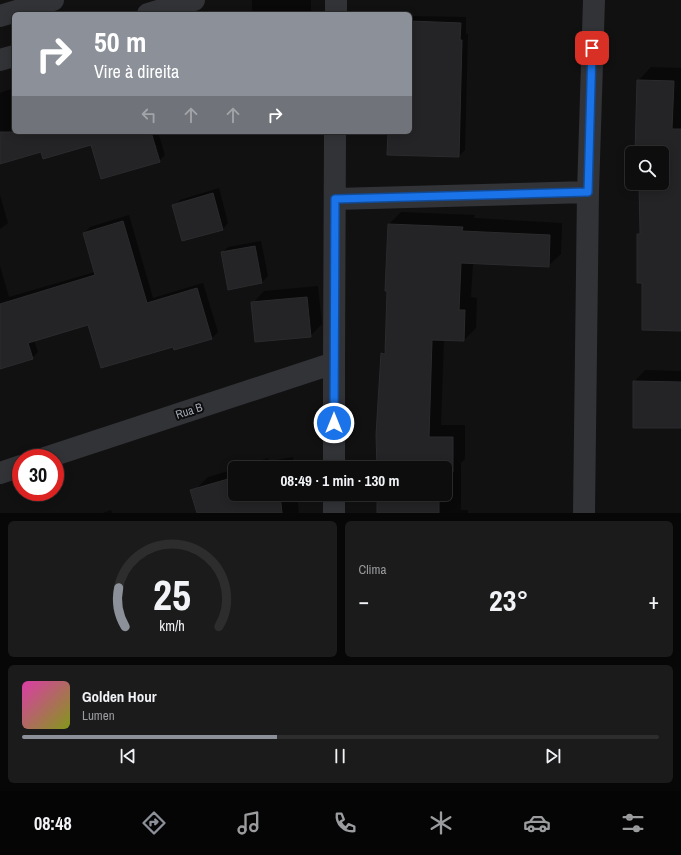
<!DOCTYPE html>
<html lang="pt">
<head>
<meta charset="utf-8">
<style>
  :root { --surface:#0d0d0e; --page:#1b1b1c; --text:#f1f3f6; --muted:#9a9c9e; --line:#2d2d2e; --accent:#8c9099 }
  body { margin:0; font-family:"Archivo Narrow",sans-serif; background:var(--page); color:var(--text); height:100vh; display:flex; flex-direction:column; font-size:15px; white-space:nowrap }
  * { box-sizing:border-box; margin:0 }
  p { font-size:13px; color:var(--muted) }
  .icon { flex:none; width:22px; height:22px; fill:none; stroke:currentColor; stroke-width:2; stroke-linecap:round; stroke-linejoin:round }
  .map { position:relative; height:513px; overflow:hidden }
  .sheet { display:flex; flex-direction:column; gap:8px; padding:8px; background:#070708; flex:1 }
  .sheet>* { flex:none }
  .top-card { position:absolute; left:12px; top:12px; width:400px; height:122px; border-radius:6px; box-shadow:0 2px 10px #0003,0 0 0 1px var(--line); background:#8c9099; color:#fff; overflow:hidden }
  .fabs { position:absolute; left:625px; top:146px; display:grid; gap:8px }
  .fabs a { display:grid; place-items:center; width:44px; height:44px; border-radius:6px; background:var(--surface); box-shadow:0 2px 10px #0003,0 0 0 1px var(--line); font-size:20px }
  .speed { position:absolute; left:12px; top:449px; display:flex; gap:8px; font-size:20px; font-weight:700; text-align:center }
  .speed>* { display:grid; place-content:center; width:52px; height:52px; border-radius:50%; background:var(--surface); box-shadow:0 2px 10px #0003,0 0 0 1px var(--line); line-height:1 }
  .speed .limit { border:6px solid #d22; background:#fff; color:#111 }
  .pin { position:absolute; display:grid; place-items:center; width:34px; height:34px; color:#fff; margin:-17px; border-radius:8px; box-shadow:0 2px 6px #0006 }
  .me { position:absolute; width:44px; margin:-22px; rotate:0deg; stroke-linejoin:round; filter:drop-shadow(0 0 3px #0008) }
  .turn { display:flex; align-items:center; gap:14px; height:84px; padding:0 16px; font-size:18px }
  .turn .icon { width:52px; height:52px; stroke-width:2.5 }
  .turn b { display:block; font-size:28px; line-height:34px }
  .lanes { display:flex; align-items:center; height:38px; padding:0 16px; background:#0003; justify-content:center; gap:20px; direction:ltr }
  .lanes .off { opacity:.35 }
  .big { font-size:30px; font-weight:800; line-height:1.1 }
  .sheet .card { flex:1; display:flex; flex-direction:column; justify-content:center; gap:6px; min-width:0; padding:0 14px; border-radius:6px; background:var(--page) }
  .sheet .dial { align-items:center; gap:0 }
  .dial svg { height:104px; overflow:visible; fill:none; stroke:var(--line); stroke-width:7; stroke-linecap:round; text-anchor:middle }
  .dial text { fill:var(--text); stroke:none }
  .song { display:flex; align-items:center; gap:12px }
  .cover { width:48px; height:48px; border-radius:6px; background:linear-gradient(135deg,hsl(320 70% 55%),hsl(70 70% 35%)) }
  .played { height:4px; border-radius:2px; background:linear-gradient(90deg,var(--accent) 40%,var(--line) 40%) }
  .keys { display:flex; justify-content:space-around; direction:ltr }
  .heat { display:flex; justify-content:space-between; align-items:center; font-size:22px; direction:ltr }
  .sheet .tiles { flex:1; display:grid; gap:8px; grid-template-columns:1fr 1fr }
  .card:last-child { grid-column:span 2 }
  .trip { position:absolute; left:228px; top:461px; width:224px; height:40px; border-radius:6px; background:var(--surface); box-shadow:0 2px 10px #0003,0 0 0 1px var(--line); font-weight:800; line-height:40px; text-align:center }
  .dock { display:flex; height:64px; justify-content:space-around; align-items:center; background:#050506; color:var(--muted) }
  .dock .icon { width:28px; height:28px }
  .dock .current { color:var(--accent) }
  .dock b { font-size:18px; color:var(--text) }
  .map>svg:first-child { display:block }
  .shadow { fill:#0007 }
  .building { fill:#242426; stroke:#2b2b2e }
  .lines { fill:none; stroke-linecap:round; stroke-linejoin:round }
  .minor { stroke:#323337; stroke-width:22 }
  .route-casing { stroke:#114b97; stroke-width:10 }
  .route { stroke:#1a73e8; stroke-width:7 }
  .labels { text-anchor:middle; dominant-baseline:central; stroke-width:4; stroke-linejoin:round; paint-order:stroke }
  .street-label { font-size:12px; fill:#a2a8b3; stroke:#0c0c0d }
</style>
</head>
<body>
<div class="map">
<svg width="681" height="513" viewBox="0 0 681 513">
  <rect width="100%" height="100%" fill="#111112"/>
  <!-- shadow -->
  <path class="shadow" d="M252,0H311V14H252Z
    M410,16L466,17V34H468L465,150L459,156L389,132H410Z
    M651,67L681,68V330L643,282L638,235L641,232L640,183H662V153H637L638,81Z
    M11,89L14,97V132H158L165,155L159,161L92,144L42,151L0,163V93Z
    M219,188L228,223L223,229L174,206L180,200Z
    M0,195L8,223L0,229Z
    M401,212L475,215L474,218L562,223L561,254L548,266L473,263L471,297L477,298L476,328L464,340L444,339L441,425H465V459L461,463V510H468V513H378L379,494H445V468H378L382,354L386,349L389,224Z
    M129,215L153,298L203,283L218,332L212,338L175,349L174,346L88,324L34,340L38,352L32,358L0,368V266L9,297L95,272L84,233L90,227Z
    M261,241L268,276L262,282L229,288L222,253L228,247Z
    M318,286L322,324L310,336L253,303L264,291Z
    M645,370L681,371V427L634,382Z
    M293,457L294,468H237L268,458L269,461Z
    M235,469V494H297L299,513H198L192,493L208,477Z
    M111,510L112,513H103Z"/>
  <!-- building -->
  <path class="building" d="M410,21L461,23L460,40H462L459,157L387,155L388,132H410Z
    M637,80L674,81L672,129H681V331L642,330V283H637V234H640L639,183H635H662V153H635Z
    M0,132H151L160,162L101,179L91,145L43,159L41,152L0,164Z
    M213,193L223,230L182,241L172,205Z
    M123,221L147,303L197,288L212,339L174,350L173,347L101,368L88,325L28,343L33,359L0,369V304L95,275L83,233Z
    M388,224L463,227L462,231L550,235L549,267L461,263L459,310H465L464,341L432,340L429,437H453V472H449V499H439V513H377V494H445V468H377L376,435L381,353L385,354L387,291H385Z
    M255,246L262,283L228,290L221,252Z
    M307,297L311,337L255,342L251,302Z
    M633,381L681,382V428H633Z
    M235,477V494H280L282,513H197L190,490Z"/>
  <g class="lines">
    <!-- minor -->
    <path class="minor" d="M148,14L194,0
      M336,14V0
      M0,16L53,0
      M0,60L14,56
      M335,199L588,192
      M45,458L334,363
      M334,468V363L335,132
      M0,473L21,466
      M334,494V513
      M584,513L588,192L594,0"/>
  </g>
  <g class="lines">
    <defs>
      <path id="route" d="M334,423L335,199L588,192L592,48"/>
    </defs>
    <!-- route casing -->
    <use href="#route" class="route-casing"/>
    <!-- route -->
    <use href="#route" class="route"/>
  </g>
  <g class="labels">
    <!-- street labels -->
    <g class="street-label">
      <text transform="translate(189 411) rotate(-18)">Rua B</text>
    </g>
  </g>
</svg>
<div class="fabs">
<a><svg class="icon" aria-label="search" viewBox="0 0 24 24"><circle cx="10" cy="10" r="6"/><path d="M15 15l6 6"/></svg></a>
</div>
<div class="speed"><div class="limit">30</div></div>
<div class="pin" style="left:592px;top:48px;background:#d93025"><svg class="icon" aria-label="arrive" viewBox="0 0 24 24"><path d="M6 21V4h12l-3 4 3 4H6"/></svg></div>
<svg class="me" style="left:334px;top:423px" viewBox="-20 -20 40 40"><circle r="17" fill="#1a73e8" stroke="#fff" stroke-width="3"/><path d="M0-11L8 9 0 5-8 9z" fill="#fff"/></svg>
<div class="trip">08:49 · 1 min · 130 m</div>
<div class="top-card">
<div class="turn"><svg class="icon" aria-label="right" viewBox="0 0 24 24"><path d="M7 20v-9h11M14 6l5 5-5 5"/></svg><div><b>50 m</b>Vire à direita</div></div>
<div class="lanes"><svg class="icon off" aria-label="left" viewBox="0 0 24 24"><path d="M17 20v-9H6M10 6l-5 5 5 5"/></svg><svg class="icon off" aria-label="ahead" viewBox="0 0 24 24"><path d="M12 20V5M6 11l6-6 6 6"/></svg><svg class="icon off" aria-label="ahead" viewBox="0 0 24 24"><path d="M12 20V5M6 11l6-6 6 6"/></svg><svg class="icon" aria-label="right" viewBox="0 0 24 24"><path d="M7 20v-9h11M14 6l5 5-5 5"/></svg></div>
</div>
</div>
<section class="sheet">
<div class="tiles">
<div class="card dial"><svg viewBox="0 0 100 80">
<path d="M14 69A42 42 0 1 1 86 69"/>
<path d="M14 69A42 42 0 0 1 9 39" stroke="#8c9099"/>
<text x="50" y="56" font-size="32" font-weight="700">25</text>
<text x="50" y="72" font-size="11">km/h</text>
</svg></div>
<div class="card"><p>Clima</p>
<div class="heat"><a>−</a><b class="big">23°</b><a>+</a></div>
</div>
<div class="card">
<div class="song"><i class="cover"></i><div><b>Golden Hour</b><p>Lumen</p></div></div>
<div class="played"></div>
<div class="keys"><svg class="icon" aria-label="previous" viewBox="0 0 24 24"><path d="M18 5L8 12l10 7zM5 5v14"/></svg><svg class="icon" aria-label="pause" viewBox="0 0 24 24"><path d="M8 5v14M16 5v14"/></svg><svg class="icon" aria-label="next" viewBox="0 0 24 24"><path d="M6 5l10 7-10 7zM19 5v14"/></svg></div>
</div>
</div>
</section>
<nav class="dock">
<b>08:48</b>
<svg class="icon current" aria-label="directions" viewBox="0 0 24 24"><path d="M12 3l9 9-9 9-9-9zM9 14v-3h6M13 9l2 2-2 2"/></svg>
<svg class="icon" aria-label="music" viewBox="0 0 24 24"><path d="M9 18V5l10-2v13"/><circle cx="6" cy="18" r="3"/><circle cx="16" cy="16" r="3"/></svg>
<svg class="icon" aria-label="phone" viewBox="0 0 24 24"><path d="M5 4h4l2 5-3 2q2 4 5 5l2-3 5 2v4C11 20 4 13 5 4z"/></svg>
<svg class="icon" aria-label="climate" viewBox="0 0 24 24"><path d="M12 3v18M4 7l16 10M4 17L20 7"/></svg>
<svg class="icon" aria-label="car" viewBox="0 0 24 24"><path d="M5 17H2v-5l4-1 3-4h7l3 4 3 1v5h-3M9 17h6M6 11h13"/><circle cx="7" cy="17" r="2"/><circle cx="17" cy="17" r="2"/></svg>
<svg class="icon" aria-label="filters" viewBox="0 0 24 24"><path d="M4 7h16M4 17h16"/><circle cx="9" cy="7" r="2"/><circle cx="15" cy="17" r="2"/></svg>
</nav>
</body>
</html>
